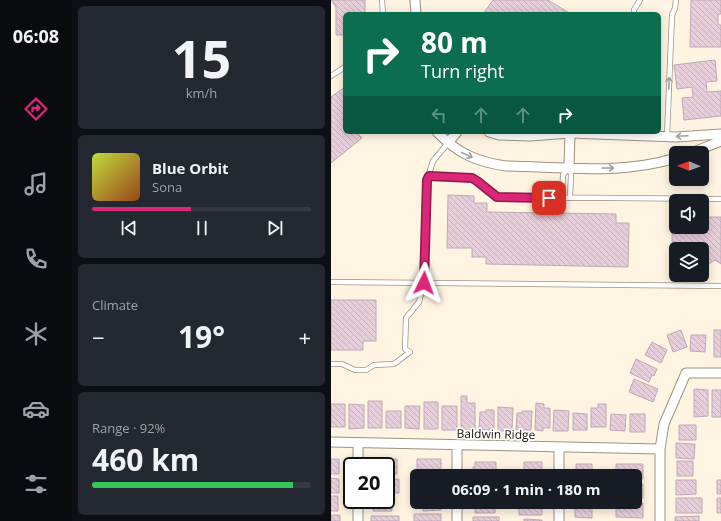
<!DOCTYPE html>
<html lang="en">
<head>
<meta charset="utf-8">
<style>
  :root { --surface:#171b24; --page:#242831; --text:#f1f3f6; --muted:#9ea1a6; --line:#363941; --accent:#db2777 }
  body { margin:0; font-family:"Open Sans",sans-serif; background:var(--page); color:var(--text); height:100vh; display:flex; flex-direction:column; font-size:15px; white-space:nowrap }
  * { box-sizing:border-box; margin:0 }
  p { font-size:13px; color:var(--muted) }
  .icon { flex:none; width:22px; height:22px; fill:none; stroke:currentColor; stroke-width:2; stroke-linecap:round; stroke-linejoin:round }
  .map { position:relative; flex:1; overflow:hidden }
  .drawer { display:flex; flex-direction:column; gap:6px; padding:6px; background:#0d0f14; width:259px }
  .drawer>* { flex:none }
  .banner { position:absolute; left:12px; top:12px; width:318px; height:122px; border-radius:6px; box-shadow:0 2px 10px #0003; background:#0b6e4f; color:#fff; overflow:hidden }
  .needle { width:26px; rotate:271deg }
  .fabs { position:absolute; left:338px; top:146px; display:grid; gap:8px }
  .fabs a { display:grid; place-items:center; width:40px; height:40px; border-radius:6px; background:var(--surface); box-shadow:0 2px 10px #0003; font-size:20px }
  .speed { position:absolute; left:12px; top:457px; display:flex; gap:8px; font-size:20px; font-weight:700; text-align:center }
  .speed>* { display:grid; place-content:center; width:52px; height:52px; border-radius:50%; background:var(--surface); box-shadow:0 2px 10px #0003; line-height:1 }
  .speed .limit { border:2px solid #111; border-radius:6px; background:#fff; color:#111 }
  .pin { position:absolute; display:grid; place-items:center; width:34px; height:34px; color:#fff; margin:-17px; border-radius:8px; box-shadow:0 2px 6px #0006 }
  .me { position:absolute; width:44px; margin:-22px; rotate:3deg; stroke-linejoin:round; filter:drop-shadow(0 0 3px #0008) }
  .turn { display:flex; align-items:center; gap:14px; height:84px; padding:0 12px; font-size:18px }
  .turn .icon { width:52px; height:52px; stroke-width:2.5 }
  .turn b { display:block; font-size:28px; line-height:34px }
  .lanes { display:flex; align-items:center; height:38px; padding:0 12px; background:#0003; justify-content:center; gap:20px; direction:ltr }
  .lanes .off { opacity:.35 }
  .big { font-size:30px; font-weight:700; line-height:1.1 }
  .drawer .widget { flex:1; display:flex; flex-direction:column; justify-content:center; gap:6px; min-width:0; padding:0 14px; border-radius:6px; background:var(--page) }
  .drawer .dial { align-items:center; gap:0 }
  .dial b { font-size:52px; line-height:1 }
  .song { display:flex; align-items:center; gap:12px }
  .cover { width:48px; height:48px; border-radius:6px; background:linear-gradient(135deg,hsl(70 70% 55%),hsl(20 70% 35%)) }
  .played { height:4px; border-radius:2px; background:linear-gradient(90deg,var(--accent) 45%,var(--line) 45%) }
  .keys { display:flex; justify-content:space-around; direction:ltr }
  .heat { display:flex; justify-content:space-between; align-items:center; font-size:22px; direction:ltr }
  .charge { height:6px; border-radius:3px; background:linear-gradient(90deg,#34c759 92%,var(--line) 0) }
  .trip { position:absolute; left:79px; top:469px; width:232px; height:40px; border-radius:6px; background:var(--surface); box-shadow:0 2px 10px #0003; font-weight:700; line-height:40px; text-align:center }
  main { display:flex; flex:1; min-height:0 }
  .tab-bar { display:flex; flex-direction:column; width:72px; justify-content:space-around; align-items:center; background:#090b0e; color:var(--muted) }
  .tab-bar .icon { width:28px; height:28px }
  .tab-bar .active { color:var(--accent) }
  .tab-bar b { font-size:18px; color:var(--text) }
  .map>svg:first-child { display:block }
  .building { fill:url(#building-back-hatch); stroke:#c0a8b4 }
  .lines { fill:none; stroke-linecap:round; stroke-linejoin:round }
  .lane-casing { stroke:#9f927e; stroke-width:6 }
  .street-casing { stroke:#9f927e; stroke-width:11 }
  .lane { stroke:#fff; stroke-width:4.5 }
  .street { stroke:#fff; stroke-width:9 }
  .oneway { stroke:#a2a09d }
  .route-casing { stroke:#8e194d; stroke-width:10 }
  .route { stroke:#db2777; stroke-width:7 }
  .labels { text-anchor:middle; dominant-baseline:central; stroke-width:3.5; stroke-linejoin:round; paint-order:stroke }
  .street-label { font-size:12px; fill:#17120a; stroke:#fff }
</style>
</head>
<body>
<main>
<nav class="tab-bar">
<b>06:08</b>
<svg class="icon active" aria-label="directions" viewBox="0 0 24 24"><path d="M12 3l9 9-9 9-9-9zM9 14v-3h6M13 9l2 2-2 2"/></svg>
<svg class="icon" aria-label="music" viewBox="0 0 24 24"><path d="M9 18V5l10-2v13"/><circle cx="6" cy="18" r="3"/><circle cx="16" cy="16" r="3"/></svg>
<svg class="icon" aria-label="phone" viewBox="0 0 24 24"><path d="M5 4h4l2 5-3 2q2 4 5 5l2-3 5 2v4C11 20 4 13 5 4z"/></svg>
<svg class="icon" aria-label="climate" viewBox="0 0 24 24"><path d="M12 3v18M4 7l16 10M4 17L20 7"/></svg>
<svg class="icon" aria-label="car" viewBox="0 0 24 24"><path d="M5 17H2v-5l4-1 3-4h7l3 4 3 1v5h-3M9 17h6M6 11h13"/><circle cx="7" cy="17" r="2"/><circle cx="17" cy="17" r="2"/></svg>
<svg class="icon" aria-label="filters" viewBox="0 0 24 24"><path d="M4 7h16M4 17h16"/><circle cx="9" cy="7" r="2"/><circle cx="15" cy="17" r="2"/></svg>
</nav>
<section class="drawer">
<div class="widget dial"><b>15</b><p>km/h</p></div>
<div class="widget">
<div class="song"><i class="cover"></i><div><b>Blue Orbit</b><p>Sona</p></div></div>
<div class="played"></div>
<div class="keys"><svg class="icon" aria-label="previous" viewBox="0 0 24 24"><path d="M18 5L8 12l10 7zM5 5v14"/></svg><svg class="icon" aria-label="pause" viewBox="0 0 24 24"><path d="M8 5v14M16 5v14"/></svg><svg class="icon" aria-label="next" viewBox="0 0 24 24"><path d="M6 5l10 7-10 7zM19 5v14"/></svg></div>
</div>
<div class="widget"><p>Climate</p>
<div class="heat"><a>−</a><b class="big">19°</b><a>+</a></div>
</div>
<div class="widget"><p>Range · 92%</p><b class="big">460 km</b><div class="charge"></div></div>
</section>
<div class="map">
<svg width="390" height="521" viewBox="0 0 390 521">
  <defs>
    <pattern id="building-back-hatch" width="6" height="6" patternUnits="userSpaceOnUse"><rect width="6" height="6" fill="#e7cedb"/><path d="M-1 5l2 2M0 0l6 6M5-1l2 2" fill="none" stroke="#c5b0bb"/></pattern>
  </defs>
  <rect width="100%" height="100%" fill="#fff3e2"/>
  <!-- building -->
  <path class="building" d="M0,0H34V14H14V35H5V7Z
    M162,0H217L240,14H152Z
    M360,0H390V14H387V25H390V47H359Z
    M384,60L386,81L375,82L376,92L390,91V116L353,120L351,98L362,97L361,87L346,89L343,65Z
    M14,87V132H25L31,138L0,163V97Z
    M117,195L143,196V203H156V212L285,214V223H298L297,267L155,264V257H141V248H116Z
    M371,217H390V264L384,260L371,268V249H345V267H341V224H345V227H371Z
    M0,300H45V341H32V350H0Z
    M350,330L356,347L342,352L336,335Z
    M383,330H390V357H383Z
    M360,335H375L374,352L359,351Z
    M321,342L336,350L330,363L314,355Z
    M305,359L326,369L323,376L321,375L318,382L299,373Z
    M303,379L327,389L322,402L298,392Z
    M363,389L377,390V416L363,417Z
    M381,390H390V417H381Z
    M130,396H136V403H144V430H130Z
    M37,401H51V428H37Z
    M93,402H107V429H93Z
    M205,403L213,404V408H219V428H212V431L204,430Z
    M0,404H14V427H0Z
    M18,404L33,405V428L18,429Z
    M267,404H275V427H260V408H267Z
    M74,406H89L88,429L74,428Z
    M111,406H126V430H111Z
    M167,407L182,408L181,431H167Z
    M155,410H163V430H148L149,412H155Z
    M223,410L238,411L237,431H222Z
    M55,411H70V428H55Z
    M191,411H201L200,430H185L186,413H191Z
    M242,413L256,414V430H242Z
    M280,414L295,415L294,431L279,430Z
    M299,414H314V432H299Z
    M348,425H365V440H348Z
    M345,443L364,444L363,459L345,458Z
    M0,459H8V474H0Z
    M41,459H66V474H55V466H41Z
    M86,459H110V474H86Z
    M346,461H362V476H346Z
    M144,462H165V476H142V467H144Z
    M193,462H211V476H193Z
    M245,464H261V476H245Z
    M285,464H312V479H304V476H285Z
    M0,478L8,479V493H0Z
    M55,479H68V493H55Z
    M345,480H365V494L345,495Z
    M386,480H390V494H386Z
    M304,484H312V498H304Z
    M0,496H7V511H0Z
    M55,497H61V511H42V500H55Z
    M345,498H371V513H345Z
    M386,498H390V513H386Z
    M92,502H110V510L92,511Z
    M144,502H164V513H144Z
    M188,502H211V515H188Z
    M244,503L261,504V518L244,517Z
    M285,503H312V518L285,517Z
    M83,514H110V521H83Z
    M0,515H9V521H0Z
    M40,516H68V521H40Z
    M368,516V521H344V517Z
    M142,517H168V521H142Z
    M193,519L211,520V521H193Z"/>
  <g class="lines">
    <defs>
      <path id="lane" d="M51,0L52,14
        M303,14V10L309,0
        M0,76L14,67
        M336,136L341,15L344,8L345,0
        M238,168L240,174L239,198
        M98,176L141,178L146,181L166,197L390,199
        M231,198L232,175L237,169
        M0,282L390,286
        M0,364H11L24,370H35L43,365L63,364L79,352L74,349L75,318L88,302L93,283L96,180L102,161L117,143"/>
      <path id="street" d="M84,0L85,14
        M106,132C126,153 146,162 175,166C231,167 290,175 345,158
        M158,132L168,135L199,136L239,133L345,137L390,134
        M117,143L126,132
        M360,153L390,141
        M238,167L239,133
        M0,442L329,449
        M27,466V443
        M126,476V446
        M228,476V447
        M27,521V500
        M126,521V502
        M228,521V502
        M329,521V449L333,424L355,373H390"/>
    </defs>
    <!-- lane casing -->
    <use href="#lane" class="lane-casing"/>
    <!-- street casing -->
    <use href="#street" class="street-casing"/>
    <!-- lane -->
    <use href="#lane" class="lane"/>
    <!-- street -->
    <use href="#street" class="street"/>
  </g>
  <!-- one-way arrows -->
  <defs><path id="oneway-shaft" d="M-6 0H5M1.5-3L5.5 0L1.5 3" fill="none" stroke-width="1.6" stroke-linecap="round" stroke-linejoin="round"/></defs>
  <g class="oneway">
    <use href="#oneway-shaft" transform="translate(338 83) rotate(-88)"/>
    <use href="#oneway-shaft" transform="translate(351 136) rotate(177)"/>
    <use href="#oneway-shaft" transform="translate(136 155) rotate(25)"/>
    <use href="#oneway-shaft" transform="translate(277 168)"/>
  </g>
  <g class="lines">
    <defs>
      <path id="route" d="M93,283L96,180L98,176L141,178L146,181L166,197L218,198"/>
    </defs>
    <!-- route casing -->
    <use href="#route" class="route-casing"/>
    <!-- route -->
    <use href="#route" class="route"/>
  </g>
  <g class="labels">
    <!-- street labels -->
    <g class="street-label">
      <text transform="translate(165 434) rotate(1)">Baldwin Ridge</text>
    </g>
  </g>
</svg>
<div class="fabs">
<a><svg class="needle" viewBox="-14 -14 28 28"><path d="M0-13l5 13h-10z" fill="#e53935"/><path d="M0 13l5-13h-10z" fill="#9ea1a6"/></svg></a>
<a><svg class="icon" aria-label="sound" viewBox="0 0 24 24"><path d="M4 9h4l5-4v14l-5-4H4zM17 9q2 3 0 6"/></svg></a>
<a><svg class="icon" aria-label="layers" viewBox="0 0 24 24"><path d="M12 4l9 5-9 5-9-5zM3 14l9 5 9-5"/></svg></a>
</div>
<div class="speed"><div class="limit">20</div></div>
<div class="pin" style="left:218px;top:198px;background:#d93025"><svg class="icon" aria-label="arrive" viewBox="0 0 24 24"><path d="M6 21V4h12l-3 4 3 4H6"/></svg></div>
<svg class="me" style="left:93px;top:283px" viewBox="-20 -20 40 40"><path d="M0-17L14 15 0 8-14 15z" fill="#db2777" stroke="#fff" stroke-width="4"/></svg>
<div class="trip">06:09 · 1 min · 180 m</div>
<div class="banner">
<div class="turn"><svg class="icon" aria-label="right" viewBox="0 0 24 24"><path d="M7 20v-9h11M14 6l5 5-5 5"/></svg><div><b>80 m</b>Turn right</div></div>
<div class="lanes"><svg class="icon off" aria-label="left" viewBox="0 0 24 24"><path d="M17 20v-9H6M10 6l-5 5 5 5"/></svg><svg class="icon off" aria-label="ahead" viewBox="0 0 24 24"><path d="M12 20V5M6 11l6-6 6 6"/></svg><svg class="icon off" aria-label="ahead" viewBox="0 0 24 24"><path d="M12 20V5M6 11l6-6 6 6"/></svg><svg class="icon" aria-label="right" viewBox="0 0 24 24"><path d="M7 20v-9h11M14 6l5 5-5 5"/></svg></div>
</div>
</div>
</main>
</body>
</html>
